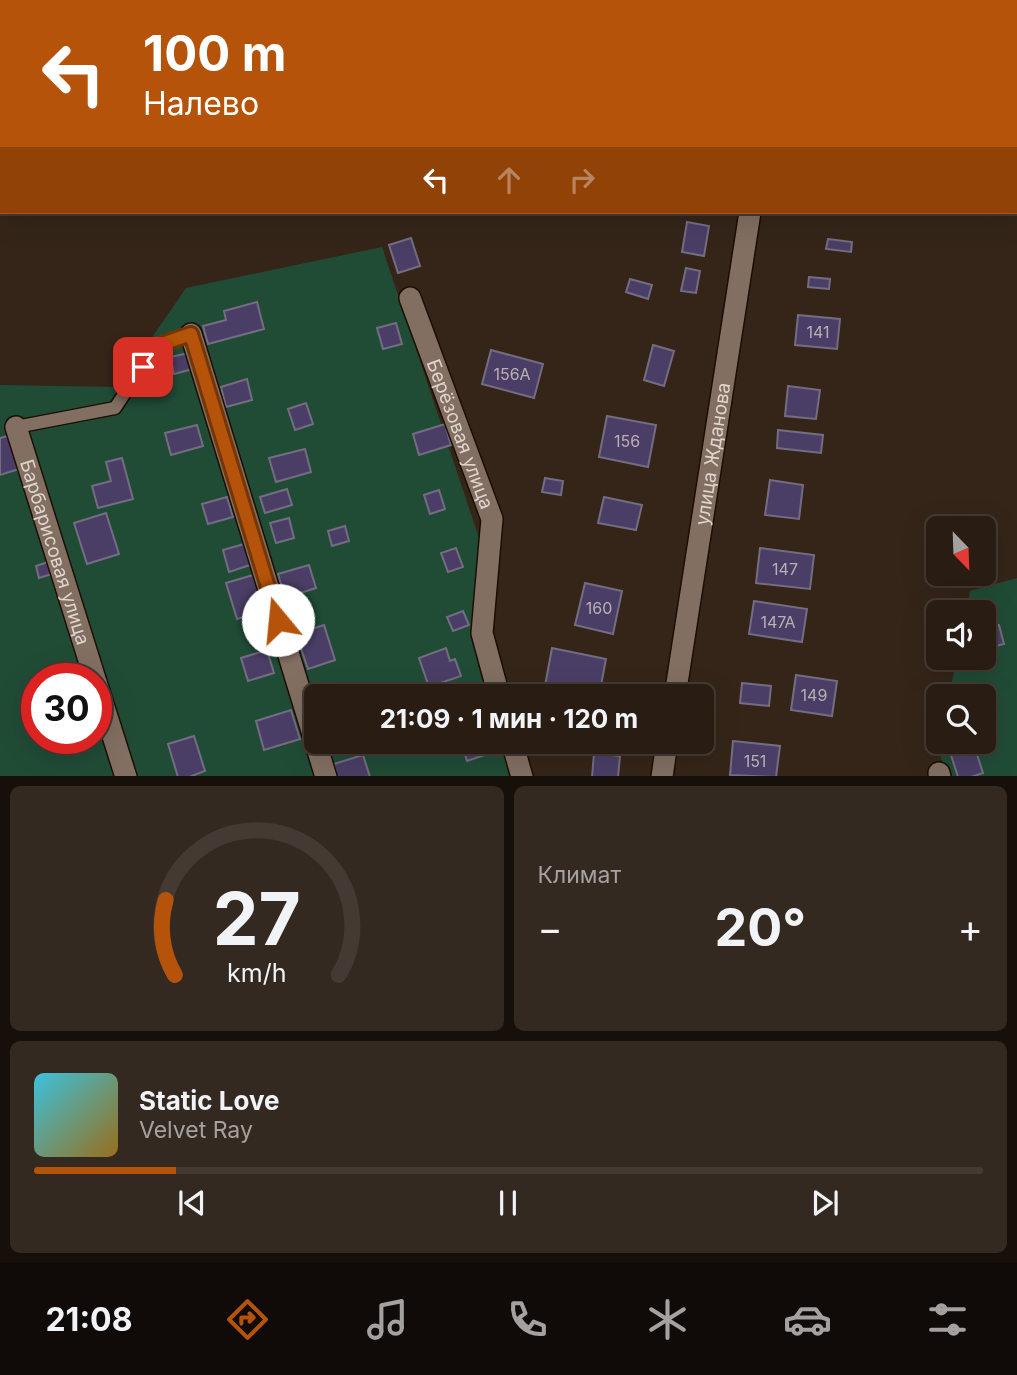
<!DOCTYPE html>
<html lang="ru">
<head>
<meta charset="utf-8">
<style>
  :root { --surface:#281c13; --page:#342921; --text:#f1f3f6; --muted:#a5a1a0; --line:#443a33; --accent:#b45309 }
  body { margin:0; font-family:Inter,sans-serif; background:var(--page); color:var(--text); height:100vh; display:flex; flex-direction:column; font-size:26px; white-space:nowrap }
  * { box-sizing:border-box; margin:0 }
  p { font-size:23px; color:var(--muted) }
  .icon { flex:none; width:38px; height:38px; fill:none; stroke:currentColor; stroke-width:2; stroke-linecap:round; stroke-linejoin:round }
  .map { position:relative; height:776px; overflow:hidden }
  .sheet { display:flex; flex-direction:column; gap:10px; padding:10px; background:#160f0a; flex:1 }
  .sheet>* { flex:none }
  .top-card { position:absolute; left:0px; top:0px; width:1018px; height:214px; box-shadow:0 7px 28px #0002,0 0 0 2px var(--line); background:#b45309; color:#fff; overflow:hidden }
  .needle { width:46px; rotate:157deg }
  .tools { position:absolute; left:926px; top:516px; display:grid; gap:14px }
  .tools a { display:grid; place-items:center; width:70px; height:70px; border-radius:10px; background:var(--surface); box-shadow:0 7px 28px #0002,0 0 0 2px var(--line); font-size:35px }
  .speed { position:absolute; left:21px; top:663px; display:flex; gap:14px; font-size:35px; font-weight:700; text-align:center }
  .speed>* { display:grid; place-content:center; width:91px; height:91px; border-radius:50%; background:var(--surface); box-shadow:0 7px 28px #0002,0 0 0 2px var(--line); line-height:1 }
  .speed .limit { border:10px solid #d22; background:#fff; color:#111 }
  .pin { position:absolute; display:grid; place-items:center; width:60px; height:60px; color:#fff; margin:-30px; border-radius:14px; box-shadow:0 4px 10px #0006 }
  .me { position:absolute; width:77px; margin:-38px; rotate:343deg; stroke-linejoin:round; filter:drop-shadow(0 0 5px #0008) }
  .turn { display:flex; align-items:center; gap:24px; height:147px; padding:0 28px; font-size:32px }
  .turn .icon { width:91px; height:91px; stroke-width:2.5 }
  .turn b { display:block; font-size:49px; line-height:60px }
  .lanes { display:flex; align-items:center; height:66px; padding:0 28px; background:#0003; justify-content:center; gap:35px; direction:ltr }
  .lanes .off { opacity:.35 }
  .big { font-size:52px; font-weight:700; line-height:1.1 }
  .sheet .card { flex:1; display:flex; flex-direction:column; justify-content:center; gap:10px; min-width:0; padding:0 24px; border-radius:10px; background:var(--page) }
  .sheet .dial { align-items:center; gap:0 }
  .dial svg { height:182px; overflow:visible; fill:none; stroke:var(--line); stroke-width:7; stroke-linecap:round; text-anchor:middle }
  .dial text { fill:var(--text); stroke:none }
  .song { display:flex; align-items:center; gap:21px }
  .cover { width:84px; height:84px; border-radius:10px; background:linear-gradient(135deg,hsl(190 70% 55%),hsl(40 70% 35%)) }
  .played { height:7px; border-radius:4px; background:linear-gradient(90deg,var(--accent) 15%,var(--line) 15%) }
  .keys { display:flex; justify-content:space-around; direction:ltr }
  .heat { display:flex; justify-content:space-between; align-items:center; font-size:38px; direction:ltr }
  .sheet .tiles { flex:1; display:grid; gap:10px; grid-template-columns:1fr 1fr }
  .card:last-child { grid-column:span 2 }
  .trip { position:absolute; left:304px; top:684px; width:410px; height:70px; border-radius:10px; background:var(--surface); box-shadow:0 7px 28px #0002,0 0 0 2px var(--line); font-weight:700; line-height:70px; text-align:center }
  .tab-bar { display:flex; height:112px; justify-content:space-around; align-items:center; background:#100b08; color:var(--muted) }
  .tab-bar .icon { width:49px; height:49px }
  .tab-bar .active { color:var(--accent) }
  .tab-bar b { font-size:32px; color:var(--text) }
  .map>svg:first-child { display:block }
  .green { fill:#204c36; fill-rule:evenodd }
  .building { fill:#4b3e66; stroke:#736d81; stroke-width:2 }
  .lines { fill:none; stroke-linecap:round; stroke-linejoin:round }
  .lane-casing { stroke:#1c0e04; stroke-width:15 }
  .street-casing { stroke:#1c0e04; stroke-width:24 }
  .lane { stroke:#826f62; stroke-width:12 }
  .street { stroke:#826f62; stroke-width:21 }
  .route-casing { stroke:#753606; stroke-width:18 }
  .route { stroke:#b45309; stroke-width:12 }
  .labels { text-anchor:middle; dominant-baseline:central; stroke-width:7; stroke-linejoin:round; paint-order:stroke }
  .number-label { font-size:16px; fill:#baafb3 }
  .street-label { font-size:19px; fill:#dfd5cd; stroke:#17100b }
</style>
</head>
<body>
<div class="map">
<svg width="1017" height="777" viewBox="0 0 1017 777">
  <rect width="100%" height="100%" fill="#352519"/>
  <!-- green -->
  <path class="green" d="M382,247L483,550L490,696H317V742H502L515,776L0,777V385L118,387L186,288ZM37,679H96V738H37Z
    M1017,578V776H946L939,750L940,742H984V696H949L957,658H984V612H966L970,591Z"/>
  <!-- building -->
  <path class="building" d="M687,222L709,226L704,256L682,252Z
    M411,238L420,266L398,273L389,245Z
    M828,239L852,242L851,252L826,249Z
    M686,268L700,271L696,293L681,291Z
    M809,277L830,279L829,289L808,287Z
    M630,279L652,285L648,299L626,292Z
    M257,302L264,329L208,344L203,326L226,320L224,311Z
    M798,315L840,319L837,349L795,345Z
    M396,323L402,344L383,349L377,328Z
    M653,345L674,351L664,386L644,380Z
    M491,350L543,364L534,398L482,384Z
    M189,353L193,369L174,374L170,357Z
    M247,379L252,400L226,407L221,387Z
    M788,386L820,390L816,419L785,416Z
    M306,403L313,424L295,430L288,409Z
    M607,416L656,425L648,467L599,457Z
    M445,424L451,445L419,455L413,434Z
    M197,425L203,446L171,455L165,433Z
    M778,430L823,435L821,453L777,448Z
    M12,435L22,468L0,475V438Z
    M305,449L311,472L276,482L269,458Z
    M122,458L133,499L98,508L92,486L111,481L106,462Z
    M545,478L563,481L561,495L542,492Z
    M770,480L803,485L799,519L765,515Z
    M287,489L292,505L265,513L260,497Z
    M439,490L445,509L430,514L424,495Z
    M227,497L233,517L208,524L202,504Z
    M604,497L642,505L636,530L598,523Z
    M106,513L119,554L87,564L74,523Z
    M289,518L294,538L276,543L270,523Z
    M345,526L349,541L332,546L328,531Z
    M244,544L250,565L229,572L223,550Z
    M456,548L463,567L448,572L441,553Z
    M760,548L814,555L810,589L756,583Z
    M51,561L55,573L39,578L36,566Z
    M309,565L316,588L285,598L278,574Z
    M253,575L264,611L237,619L226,583Z
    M585,583L622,591L613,634L575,625Z
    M754,601L807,609L802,642L749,634Z
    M463,611L469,625L453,631L447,617Z
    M324,625L335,660L308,669L296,634Z
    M999,625L1004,644L984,649V629Z
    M446,648L450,661L455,659L461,676L429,687L419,658Z
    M552,648L606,659L599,696H574L544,691Z
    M267,650L274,673L248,681L241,658Z
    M796,675L837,681L832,716L791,710Z
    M742,683L771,686L769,706L740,703Z
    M291,710L300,739L264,750L256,721Z
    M194,736L205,771L189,777H178L168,744Z
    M733,741L780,746L776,777L730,775Z
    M327,742H367L331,753Z
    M461,742H487L491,753L467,761Z
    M530,742H564V751L530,752Z
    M973,742L983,773L971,777H958L949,749Z
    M594,753L620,756L618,777H592Z
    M363,755L370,777H337L334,764Z"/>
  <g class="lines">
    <defs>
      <path id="lane" d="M16,427L115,408L156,346L191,334"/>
      <g id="street">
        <path d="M18,2V0"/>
        <path d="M782,2L783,0"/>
        <path d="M0,83L2,75"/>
        <path id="s1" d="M410,298L492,519L482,633L499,696"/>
        <path d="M191,334L326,777"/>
        <path id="s2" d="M16,427L95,679"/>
        <path d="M96,682L126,777"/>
        <path id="s3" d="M675,696L750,212"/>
        <path d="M512,742L522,777"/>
        <path d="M939,773L940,777"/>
        <path d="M662,777L667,742"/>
      </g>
    </defs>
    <!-- lane casing -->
    <use href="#lane" class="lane-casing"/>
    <!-- street casing -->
    <use href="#street" class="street-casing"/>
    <!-- lane -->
    <use href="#lane" class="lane"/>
    <!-- street -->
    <use href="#street" class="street"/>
  </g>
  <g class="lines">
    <defs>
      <path id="route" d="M143,367L156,346L191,334L278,620"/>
    </defs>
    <!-- route casing -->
    <use href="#route" class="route-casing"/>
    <!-- route -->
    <use href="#route" class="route"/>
  </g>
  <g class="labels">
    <!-- number labels -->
    <g class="number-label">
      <text x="818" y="332">141</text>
      <text x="512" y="374">156А</text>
      <text x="627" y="441">156</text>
      <text x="785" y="569">147</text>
      <text x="599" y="608">160</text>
      <text x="778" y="622">147А</text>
      <text x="814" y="695">149</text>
      <text x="755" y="761">151</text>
    </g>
    <!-- street labels -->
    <g class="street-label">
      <text stroke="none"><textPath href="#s1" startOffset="145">Берёзовая улица</textPath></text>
      <text stroke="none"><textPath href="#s3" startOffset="245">улица Жданова</textPath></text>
      <text stroke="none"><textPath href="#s2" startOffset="131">Барбарисовая улица</textPath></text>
    </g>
  </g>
</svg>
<div class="tools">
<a><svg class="needle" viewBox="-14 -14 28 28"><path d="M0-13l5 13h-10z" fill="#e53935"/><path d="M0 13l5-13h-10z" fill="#a5a1a0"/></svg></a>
<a><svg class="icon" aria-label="sound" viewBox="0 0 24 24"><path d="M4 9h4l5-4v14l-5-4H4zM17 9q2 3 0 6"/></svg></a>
<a><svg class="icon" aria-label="search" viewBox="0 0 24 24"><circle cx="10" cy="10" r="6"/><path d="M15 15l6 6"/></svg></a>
</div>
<div class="speed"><div class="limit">30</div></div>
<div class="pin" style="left:143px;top:367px;background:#d93025"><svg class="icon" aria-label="arrive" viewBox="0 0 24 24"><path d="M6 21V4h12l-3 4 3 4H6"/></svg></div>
<svg class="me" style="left:278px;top:620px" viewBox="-20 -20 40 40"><circle r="19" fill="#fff"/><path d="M0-13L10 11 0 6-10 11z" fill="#b45309"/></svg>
<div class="trip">21:09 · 1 мин · 120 m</div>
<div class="top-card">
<div class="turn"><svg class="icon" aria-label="left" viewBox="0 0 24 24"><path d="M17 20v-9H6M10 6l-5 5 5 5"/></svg><div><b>100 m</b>Налево</div></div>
<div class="lanes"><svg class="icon" aria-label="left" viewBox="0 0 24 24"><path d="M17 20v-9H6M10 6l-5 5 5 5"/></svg><svg class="icon off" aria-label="ahead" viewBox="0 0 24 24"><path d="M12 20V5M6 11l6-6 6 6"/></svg><svg class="icon off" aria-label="right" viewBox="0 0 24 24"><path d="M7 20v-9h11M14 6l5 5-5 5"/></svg></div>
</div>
</div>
<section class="sheet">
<div class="tiles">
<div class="card dial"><svg viewBox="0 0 100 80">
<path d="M14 69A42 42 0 1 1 86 69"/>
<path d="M14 69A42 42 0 0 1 10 36" stroke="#b45309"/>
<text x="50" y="56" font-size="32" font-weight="700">27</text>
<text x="50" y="72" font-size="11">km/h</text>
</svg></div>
<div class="card"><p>Климат</p>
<div class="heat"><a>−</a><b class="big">20°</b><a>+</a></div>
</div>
<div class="card">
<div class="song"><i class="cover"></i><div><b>Static Love</b><p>Velvet Ray</p></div></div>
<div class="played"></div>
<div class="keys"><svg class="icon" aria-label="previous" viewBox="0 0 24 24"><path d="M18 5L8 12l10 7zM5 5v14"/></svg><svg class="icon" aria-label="pause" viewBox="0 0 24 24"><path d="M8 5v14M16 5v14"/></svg><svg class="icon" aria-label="next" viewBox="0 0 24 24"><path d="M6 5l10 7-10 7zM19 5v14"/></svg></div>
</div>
</div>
</section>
<nav class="tab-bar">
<b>21:08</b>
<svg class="icon active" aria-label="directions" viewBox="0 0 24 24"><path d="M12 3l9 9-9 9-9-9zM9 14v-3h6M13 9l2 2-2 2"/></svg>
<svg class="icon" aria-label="music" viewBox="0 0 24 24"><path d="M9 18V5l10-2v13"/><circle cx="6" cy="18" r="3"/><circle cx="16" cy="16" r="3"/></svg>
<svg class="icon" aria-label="phone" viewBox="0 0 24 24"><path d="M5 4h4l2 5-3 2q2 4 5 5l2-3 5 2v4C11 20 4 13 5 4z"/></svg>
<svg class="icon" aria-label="climate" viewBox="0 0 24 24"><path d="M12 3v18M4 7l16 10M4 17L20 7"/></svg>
<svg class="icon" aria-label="car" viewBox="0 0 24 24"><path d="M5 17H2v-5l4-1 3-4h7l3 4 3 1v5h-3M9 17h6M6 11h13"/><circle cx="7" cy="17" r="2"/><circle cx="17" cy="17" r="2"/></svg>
<svg class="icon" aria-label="filters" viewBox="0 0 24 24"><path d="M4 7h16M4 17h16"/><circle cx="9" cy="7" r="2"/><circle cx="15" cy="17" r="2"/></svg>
</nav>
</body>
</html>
